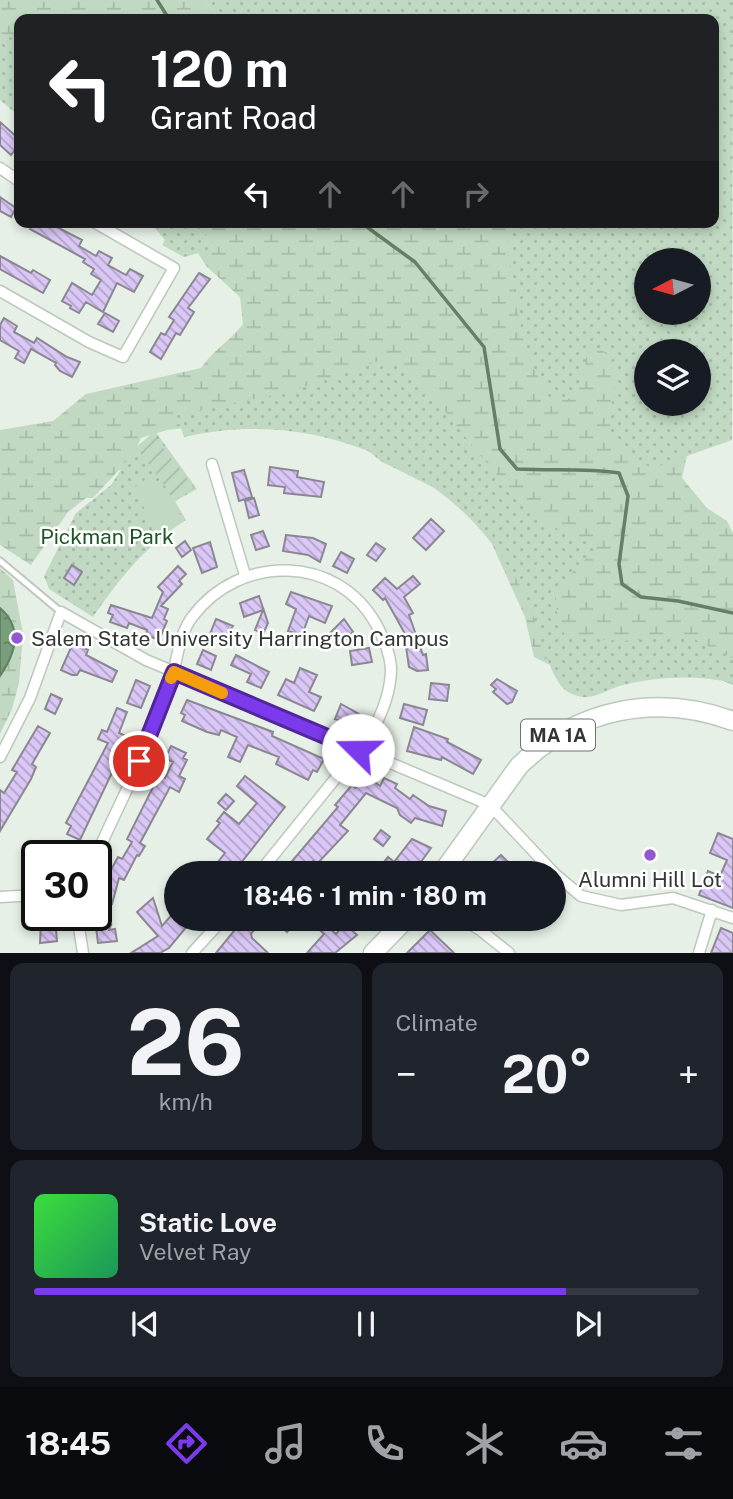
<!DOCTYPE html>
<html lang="en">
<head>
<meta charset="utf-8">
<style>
  :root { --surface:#171b24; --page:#20242c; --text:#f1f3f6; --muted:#9ea1a6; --line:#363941; --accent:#7c3aed }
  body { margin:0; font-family:"Public Sans",sans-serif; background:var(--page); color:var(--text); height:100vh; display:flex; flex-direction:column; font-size:26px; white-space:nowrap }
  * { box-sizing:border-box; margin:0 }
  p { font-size:23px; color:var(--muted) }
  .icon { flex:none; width:38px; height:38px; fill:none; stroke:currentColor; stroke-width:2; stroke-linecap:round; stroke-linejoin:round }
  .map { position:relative; height:953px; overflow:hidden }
  .drawer { display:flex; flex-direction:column; gap:10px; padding:10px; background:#0d0f14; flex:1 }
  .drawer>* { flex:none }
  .top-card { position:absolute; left:14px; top:14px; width:705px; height:214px; border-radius:14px; box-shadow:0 4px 10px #0003; background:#202124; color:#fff; overflow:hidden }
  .needle { width:46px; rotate:264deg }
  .buttons { position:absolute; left:634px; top:248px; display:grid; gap:14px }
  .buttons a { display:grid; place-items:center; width:77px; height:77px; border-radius:50%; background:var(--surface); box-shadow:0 4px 10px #0003; font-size:35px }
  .speed { position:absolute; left:21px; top:840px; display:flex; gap:14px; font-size:35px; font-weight:700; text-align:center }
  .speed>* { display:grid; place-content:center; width:91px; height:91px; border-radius:50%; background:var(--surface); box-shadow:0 4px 10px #0003; line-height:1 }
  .speed .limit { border:4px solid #111; border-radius:10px; background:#fff; color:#111 }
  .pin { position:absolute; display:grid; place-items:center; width:60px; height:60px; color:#fff; margin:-30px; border:4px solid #fff; border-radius:50%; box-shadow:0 2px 7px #0007 }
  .me { position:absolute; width:77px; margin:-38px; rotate:292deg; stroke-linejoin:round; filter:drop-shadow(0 0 5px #0008) }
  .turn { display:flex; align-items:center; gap:24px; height:147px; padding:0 21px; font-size:32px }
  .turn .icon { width:91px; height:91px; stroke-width:2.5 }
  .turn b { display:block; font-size:49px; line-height:60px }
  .lanes { display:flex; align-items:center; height:66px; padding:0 21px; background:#0003; justify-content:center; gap:35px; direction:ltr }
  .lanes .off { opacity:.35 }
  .big { font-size:52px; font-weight:700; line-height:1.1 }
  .drawer .card { flex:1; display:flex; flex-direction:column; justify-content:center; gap:10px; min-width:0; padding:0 24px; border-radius:14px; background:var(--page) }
  .drawer .dial { align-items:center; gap:0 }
  .dial b { font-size:91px; line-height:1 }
  .song { display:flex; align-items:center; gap:21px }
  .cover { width:84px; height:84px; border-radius:10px; background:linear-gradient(135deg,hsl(120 70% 55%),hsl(150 70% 35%)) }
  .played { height:7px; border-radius:4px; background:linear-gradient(90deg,var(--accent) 80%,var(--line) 80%) }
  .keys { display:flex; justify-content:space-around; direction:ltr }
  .heat { display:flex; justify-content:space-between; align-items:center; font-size:38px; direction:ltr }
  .drawer .tiles { flex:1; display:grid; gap:10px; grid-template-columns:1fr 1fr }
  .card:last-child { grid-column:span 2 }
  .trip { position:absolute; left:164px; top:861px; width:402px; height:70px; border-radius:35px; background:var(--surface); box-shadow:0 4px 10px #0003; font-weight:700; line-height:70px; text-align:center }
  .menu { display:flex; height:112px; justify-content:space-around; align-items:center; background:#090b0e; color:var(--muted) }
  .menu .icon { width:49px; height:49px }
  .menu .active { color:var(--accent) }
  .menu b { font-size:32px; color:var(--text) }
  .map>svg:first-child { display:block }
  .wetland { fill:url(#wetland-marsh); fill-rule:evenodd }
  .park { fill:url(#park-dots); fill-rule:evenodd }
  .garden { fill:url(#garden-furrows) }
  .pitch { fill:#c1d9c2 }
  .water { fill:url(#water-ripples); stroke:#647f65; stroke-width:2 }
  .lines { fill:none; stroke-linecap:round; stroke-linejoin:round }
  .stream { stroke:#647f65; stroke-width:3.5 }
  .building { fill:url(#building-back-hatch); stroke:#8b8792; stroke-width:2 }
  .lane-casing { stroke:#bdc7bd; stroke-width:9 }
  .street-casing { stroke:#bdc7bd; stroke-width:13 }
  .highway-casing { stroke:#bdc7bd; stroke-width:21 }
  .lane { stroke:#fff; stroke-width:5 }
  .street { stroke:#fff; stroke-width:10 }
  .highway { stroke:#fff; stroke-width:18 }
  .route-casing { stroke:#51269a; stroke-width:18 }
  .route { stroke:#7c3aed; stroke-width:12 }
  .slow { stroke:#f59e0b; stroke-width:12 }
  .poi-dot { fill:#9258d0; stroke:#fff; stroke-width:2.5 }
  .labels { text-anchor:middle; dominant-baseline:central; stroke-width:5; stroke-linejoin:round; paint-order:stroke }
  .shield { fill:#fff; stroke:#707371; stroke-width:2 }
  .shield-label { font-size:19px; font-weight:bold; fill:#333734 }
  .park-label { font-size:21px; fill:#1e5525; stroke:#fff }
  .poi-label { font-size:21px; fill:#333734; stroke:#fff; text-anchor:start }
</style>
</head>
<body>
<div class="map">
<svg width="733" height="953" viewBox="0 0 733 953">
  <defs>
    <pattern id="wetland-marsh" width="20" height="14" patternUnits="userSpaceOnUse" patternTransform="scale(1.75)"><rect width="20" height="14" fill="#c1d9c2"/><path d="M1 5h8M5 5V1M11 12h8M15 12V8" fill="none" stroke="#a6bba7"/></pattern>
    <pattern id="park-dots" width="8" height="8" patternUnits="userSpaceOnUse" patternTransform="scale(1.75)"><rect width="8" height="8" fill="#c1d9c2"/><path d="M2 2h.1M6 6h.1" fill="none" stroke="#a6bba7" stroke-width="1.8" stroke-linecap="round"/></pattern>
    <pattern id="garden-furrows" width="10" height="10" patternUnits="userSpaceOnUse" patternTransform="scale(1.75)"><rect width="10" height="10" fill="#c1d9c2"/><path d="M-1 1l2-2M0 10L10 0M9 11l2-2" fill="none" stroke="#a6bba7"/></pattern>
    <pattern id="water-ripples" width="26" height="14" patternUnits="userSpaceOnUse" patternTransform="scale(1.75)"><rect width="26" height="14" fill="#799e7a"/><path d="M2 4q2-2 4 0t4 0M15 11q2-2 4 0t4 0" fill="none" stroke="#648265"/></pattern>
    <pattern id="building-back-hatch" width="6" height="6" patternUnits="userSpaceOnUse" patternTransform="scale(1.75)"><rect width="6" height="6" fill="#dac7f6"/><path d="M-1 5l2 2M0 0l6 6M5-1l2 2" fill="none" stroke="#b1a2c8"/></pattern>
  </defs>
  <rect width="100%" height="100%" fill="#e6f0e6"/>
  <!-- wetland -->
  <path class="wetland" d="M0,0H205L219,19H19V101L0,89Z
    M153,222H644L646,313H698L706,327L697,443L687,455L682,478L707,508L727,521L733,533V685L693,668H556L534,657L525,617L492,544L461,501L382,462L356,441L329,429L233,422L167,430L141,438L128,466L118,471L93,498H86L68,512L31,565L0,545V430L53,421L86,394L201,368C213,350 230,341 243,324L240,297L207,267L196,250ZM646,352H698V404H646Z
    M0,568L13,580L23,634L19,683L12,709L0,734Z"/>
  <!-- park -->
  <path class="park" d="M205,0H733L732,440L653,468C640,462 619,454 613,441C601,417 631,362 599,349L587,352C584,374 580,413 548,396L527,355L518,312L507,247L515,222H714V19H219ZM646,261H698V313H646ZM646,352H698V404H646Z
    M0,33L19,40V116L0,100Z
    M150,222H194L218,248L184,257L162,245L165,240Z
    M376,362L402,363C457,417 495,490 562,532C572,538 587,539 598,544C571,584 540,577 565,636L621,641L688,636L733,658V683C697,675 659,676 623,685C611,688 599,696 588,697C582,698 573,695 568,692C548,680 538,621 526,597C463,470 321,405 184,437L177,415L293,391Z
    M155,431L197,489L175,501L186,520C146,545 120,578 93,617L49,589L44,576L76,513L111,485L135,448Z"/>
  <!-- garden -->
  <path class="garden" d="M155,437L194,488L176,501L138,450Z"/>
  <!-- pitch -->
  <path class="pitch" d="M151,475L183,519L163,534L131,490Z"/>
  <!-- water -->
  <path class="water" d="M0,608C23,628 16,653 0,676Z"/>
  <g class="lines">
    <!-- stream -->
    <path class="stream" d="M157,0L169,19
      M360,222L415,262L484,347L500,449L517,469C552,471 585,468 619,473L628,496L619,564L622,584L641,597L678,601L733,613"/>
  </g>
  <!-- building -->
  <path class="building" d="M0,122L19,139V145L11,155L0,145Z
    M0,197L16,208L11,217L0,211Z
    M34,222H47L82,240L79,246L96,256L99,251L112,258L108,265L126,275L130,269L143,276L134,292L117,283L103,312L86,302L79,313L70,308L71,306L62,301L72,283L92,295L101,280L91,274L94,269L83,262L85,259L30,229Z
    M0,256L31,273L33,270L50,280L43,293L0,269Z
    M199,273L210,279L188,308L194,312L180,335L176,333L161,359L150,352L161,333L165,335L174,320L169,317Z
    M105,313L119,321L113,332L98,324Z
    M4,318L17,326L14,332L34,343L37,338L67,357L80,362L72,377L60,371L55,365L56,363L31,349L24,363L15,358L19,351L0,340V325Z
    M270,467L298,471L297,477L324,482L321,497L284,493L285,487L268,485Z
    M244,470L252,497L239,501L232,473Z
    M254,498L259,515L249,518L245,501Z
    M431,519L444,531L426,550L413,538Z
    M263,531L269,546L256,550L251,535Z
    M286,535L313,538L326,544L320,562L308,555L283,551Z
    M185,541L191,550L182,557L176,548Z
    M210,542L217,567L202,573L193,548Z
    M376,543L385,549L376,561L367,555Z
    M341,552L354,559L347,573L333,566Z
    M72,565L82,572L74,585L64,578Z
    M178,566L186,574L179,581L182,584L161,606L168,609L164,619L167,621L159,640L146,635L147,630L129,623L127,628L110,622L113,615L108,613L111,605L152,618L163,592L158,587Z
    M413,576L420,584L404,597L413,613L409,615L423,655L426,654L428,670L417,671L409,667L404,632L385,598L383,600L373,590L385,578L397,589Z
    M291,592L332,606L325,623L309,616L302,635L288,631L296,609L286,604Z
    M259,596L268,623L263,634L255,630L263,610L244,617L240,603Z
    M216,619L233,626L223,640L210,634Z
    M344,619L353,632L342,643L331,632Z
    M73,643L88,650L86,655L117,671L112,682L80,670L77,675H72L61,670Z
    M369,648L372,662L352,665L350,651Z
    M203,650L216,656L211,670L197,664Z
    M236,655L269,672L261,688L247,682L251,674L231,665Z
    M300,668L317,675L309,692L321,697L314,711L278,695L286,679L294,683Z
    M497,679L517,691L512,702L507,704L493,692L496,689L491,685Z
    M136,680L150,686L141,708L127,703Z
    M431,683L449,685L447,701L429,699Z
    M51,694L62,699L55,714L45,709Z
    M187,700L273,732L272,736L324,759L317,772L313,770L308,780L276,764L279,757L248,745L240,762L228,757L237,737L221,730L219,735L207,732L182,721L185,715L181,713Z
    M341,704L359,714L354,725L335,719Z
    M404,704L427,710L423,725L400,718Z
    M117,708L127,712L119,733L128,737L127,741L80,840L67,834L71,826L66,823L108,743L98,739L102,730L107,732Z
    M38,726L50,733L32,764L36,767L31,779L0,831V790L4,793L17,772L12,770Z
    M414,727L448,739L447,742L481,760L473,774L442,757L441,760L407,751Z
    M171,746L186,753L183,758L187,760L179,776L185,779L179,792L170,787L140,843L145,846L139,856L137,855L124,880L119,878L112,904L99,901L103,884L118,857L122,859L132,842L127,839L159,775L165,778L173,762L165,758Z
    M366,775L380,786L384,778L397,784L395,788L410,799L413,795L429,806L446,811L442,826L415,818L411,823L400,815L397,808L366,793L340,825L348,831L317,864L313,861L302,873H282L338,807L335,805L352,785L355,788Z
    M245,776L285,807L233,873H209L225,853L207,839L220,823L217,821L224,812L239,824L257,803L237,786Z
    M226,794L234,801L226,810L218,803Z
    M381,830L390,837L383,846L374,839Z
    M718,833L733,839V908L699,895L708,871L720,876L727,860L710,853Z
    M412,839L431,848L413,873H375L388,857L394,862Z
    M501,855L519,873H493L487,868Z
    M153,898L162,926L177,909V919H193L169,948L160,953H131L158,936L137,912Z
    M55,918L57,941L40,943L41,920Z
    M239,919L255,929L251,934L252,938L268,953H216L234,931L230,929Z
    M284,919L294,924L287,932L279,925Z
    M319,919L336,934L345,924L357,935L335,953H307L324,934L313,924Z
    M111,925L109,930L115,929L117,941L98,943L96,927Z
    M721,928L733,933V953H711Z
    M430,930L454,953H407Z"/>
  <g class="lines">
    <defs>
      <path id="lane" d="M0,561L61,612"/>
      <path id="street" d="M0,168L19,181
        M0,291L89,342L123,357L174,268L94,222
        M212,464L245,575
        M0,757L30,698L61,612L146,660L490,805L554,873
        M96,856C113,817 133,779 149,740C158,718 168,693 174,670C178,652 181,631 193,616C240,554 337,554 376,624C383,637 390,653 391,668C391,694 381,717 368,738L259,873
        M555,874L581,896L621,905L673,898L733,918
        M0,897L37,895
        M77,915L83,953
        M460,919L479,929L509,953
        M192,953L223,919
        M699,953L712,910"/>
      <path id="highway" d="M442,873L519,766C578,708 656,693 733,721
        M373,953L406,919"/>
    </defs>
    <!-- lane casing -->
    <use href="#lane" class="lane-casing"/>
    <!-- street casing -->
    <use href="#street" class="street-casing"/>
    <!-- highway casing -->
    <use href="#highway" class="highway-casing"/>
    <!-- lane -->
    <use href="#lane" class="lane"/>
    <!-- street -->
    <use href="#street" class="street"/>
    <!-- highway -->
    <use href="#highway" class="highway"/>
  </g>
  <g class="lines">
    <defs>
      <path id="route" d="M139,761L174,672L358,750"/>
    </defs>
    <!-- route casing -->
    <use href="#route" class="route-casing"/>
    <!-- route -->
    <use href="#route" class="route"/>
    <!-- slow -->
    <path class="slow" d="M171,678L174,672L222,693"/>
  </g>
  <!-- markers -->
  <g class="poi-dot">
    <circle cx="17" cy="638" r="7"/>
    <circle cx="650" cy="855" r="7"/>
  </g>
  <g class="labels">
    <!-- shield labels -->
    <rect class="shield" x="521" y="719.5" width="74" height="31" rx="5"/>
    <g class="shield-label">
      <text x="558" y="735">MA 1A</text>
    </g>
    <!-- park labels -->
    <g class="park-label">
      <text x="107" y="536">Pickman Park</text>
    </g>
    <!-- poi labels -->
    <g class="poi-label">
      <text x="31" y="638">Salem State University Harrington Campus</text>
      <text x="650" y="879" text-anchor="middle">Alumni Hill Lot</text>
    </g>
  </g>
</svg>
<div class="buttons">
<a><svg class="needle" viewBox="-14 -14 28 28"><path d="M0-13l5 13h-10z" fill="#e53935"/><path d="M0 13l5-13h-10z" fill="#9ea1a6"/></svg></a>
<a><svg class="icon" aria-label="layers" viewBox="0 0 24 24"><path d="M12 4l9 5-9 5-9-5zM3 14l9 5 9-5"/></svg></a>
</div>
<div class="speed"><div class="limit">30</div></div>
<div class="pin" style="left:139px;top:761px;background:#d93025"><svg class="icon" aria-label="arrive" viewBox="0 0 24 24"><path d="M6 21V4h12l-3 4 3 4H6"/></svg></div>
<svg class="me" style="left:358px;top:750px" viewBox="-20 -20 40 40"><circle r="19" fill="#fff"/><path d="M0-13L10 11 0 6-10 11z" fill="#7c3aed"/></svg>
<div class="trip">18:46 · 1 min · 180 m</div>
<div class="top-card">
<div class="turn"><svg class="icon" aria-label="left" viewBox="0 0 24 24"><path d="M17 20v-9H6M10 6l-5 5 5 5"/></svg><div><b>120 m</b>Grant Road</div></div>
<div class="lanes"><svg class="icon" aria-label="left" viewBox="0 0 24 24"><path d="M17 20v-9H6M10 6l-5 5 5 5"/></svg><svg class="icon off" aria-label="ahead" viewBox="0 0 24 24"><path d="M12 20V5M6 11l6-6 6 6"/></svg><svg class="icon off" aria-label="ahead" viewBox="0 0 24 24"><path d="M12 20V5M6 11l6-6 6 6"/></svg><svg class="icon off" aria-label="right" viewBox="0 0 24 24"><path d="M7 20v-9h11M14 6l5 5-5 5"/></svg></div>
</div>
</div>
<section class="drawer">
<div class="tiles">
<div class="card dial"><b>26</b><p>km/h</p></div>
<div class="card"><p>Climate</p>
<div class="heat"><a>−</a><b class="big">20°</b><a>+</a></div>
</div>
<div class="card">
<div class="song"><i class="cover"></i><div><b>Static Love</b><p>Velvet Ray</p></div></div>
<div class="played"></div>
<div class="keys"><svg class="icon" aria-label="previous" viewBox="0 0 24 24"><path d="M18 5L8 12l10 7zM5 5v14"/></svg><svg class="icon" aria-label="pause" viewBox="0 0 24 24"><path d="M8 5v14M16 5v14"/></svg><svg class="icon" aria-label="next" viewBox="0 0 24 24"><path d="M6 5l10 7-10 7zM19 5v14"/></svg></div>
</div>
</div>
</section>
<nav class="menu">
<b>18:45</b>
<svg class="icon active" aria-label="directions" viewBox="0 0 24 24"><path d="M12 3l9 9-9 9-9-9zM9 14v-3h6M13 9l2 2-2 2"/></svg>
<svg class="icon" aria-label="music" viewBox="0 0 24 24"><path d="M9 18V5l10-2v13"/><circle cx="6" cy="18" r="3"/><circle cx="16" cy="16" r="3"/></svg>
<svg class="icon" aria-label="phone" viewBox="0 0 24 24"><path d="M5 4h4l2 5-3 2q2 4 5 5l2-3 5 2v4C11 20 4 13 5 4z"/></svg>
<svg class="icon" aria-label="climate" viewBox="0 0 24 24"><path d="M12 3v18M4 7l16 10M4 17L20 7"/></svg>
<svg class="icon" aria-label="car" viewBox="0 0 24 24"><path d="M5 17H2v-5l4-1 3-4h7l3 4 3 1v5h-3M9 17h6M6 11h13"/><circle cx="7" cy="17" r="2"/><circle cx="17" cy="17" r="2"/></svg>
<svg class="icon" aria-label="filters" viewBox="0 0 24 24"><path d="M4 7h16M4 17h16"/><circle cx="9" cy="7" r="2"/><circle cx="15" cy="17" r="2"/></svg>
</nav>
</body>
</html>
